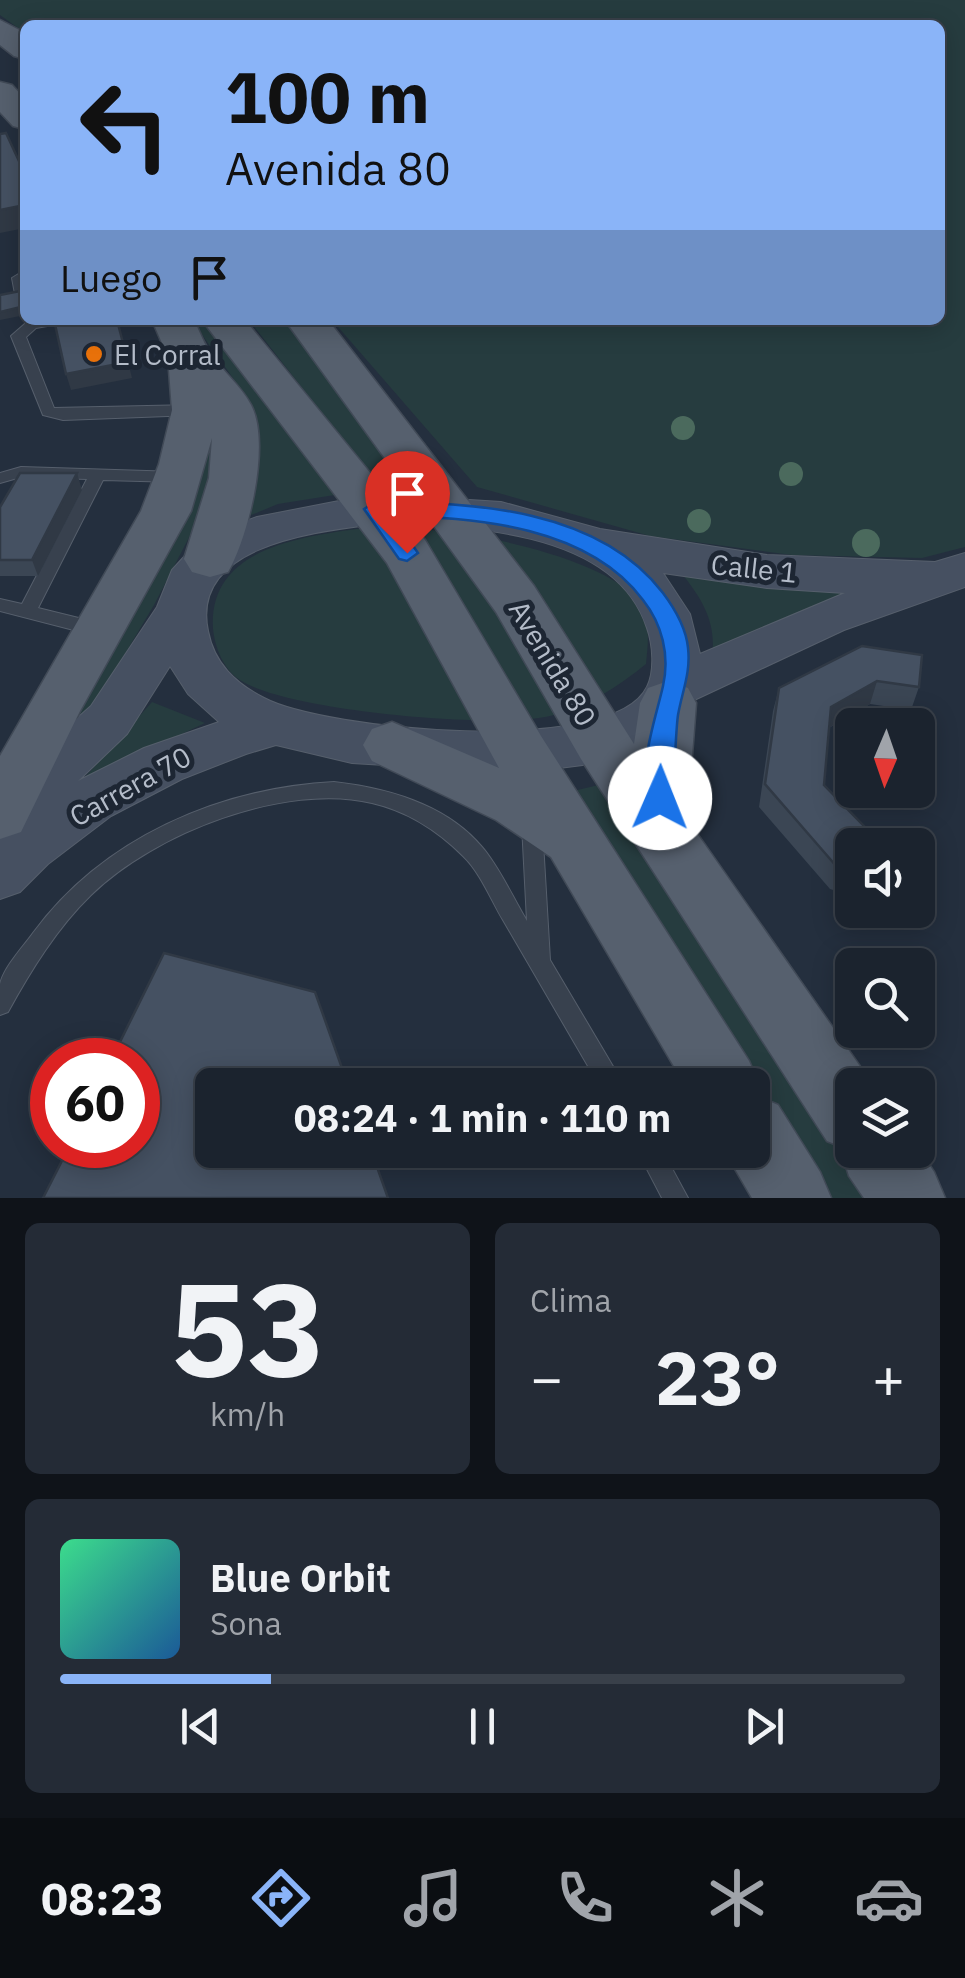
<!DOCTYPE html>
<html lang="es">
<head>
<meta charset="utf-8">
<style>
  :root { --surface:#1b232e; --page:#242b36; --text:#f1f3f6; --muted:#a0a4aa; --line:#39404a; --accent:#8ab4f8 }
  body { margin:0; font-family:"IBM Plex Sans",sans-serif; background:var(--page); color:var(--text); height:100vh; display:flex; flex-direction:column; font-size:38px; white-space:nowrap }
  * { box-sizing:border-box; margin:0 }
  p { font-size:32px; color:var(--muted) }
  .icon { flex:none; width:55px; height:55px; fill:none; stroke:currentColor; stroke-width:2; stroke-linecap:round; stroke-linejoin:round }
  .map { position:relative; height:1198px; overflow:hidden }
  .drawer { display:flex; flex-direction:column; gap:25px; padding:25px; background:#0f1319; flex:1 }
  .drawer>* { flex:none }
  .banner { position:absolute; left:20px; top:20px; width:925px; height:305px; border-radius:15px; box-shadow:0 5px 25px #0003,0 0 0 2px var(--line); background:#8ab4f8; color:#111; overflow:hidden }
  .needle { width:65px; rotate:182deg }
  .controls { position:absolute; left:835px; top:708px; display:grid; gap:20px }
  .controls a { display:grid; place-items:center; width:100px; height:100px; border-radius:15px; background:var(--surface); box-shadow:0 5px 25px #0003,0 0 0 2px var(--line); font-size:50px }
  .speed { position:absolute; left:30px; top:1038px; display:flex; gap:20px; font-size:50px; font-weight:700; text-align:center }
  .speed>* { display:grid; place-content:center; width:130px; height:130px; border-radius:50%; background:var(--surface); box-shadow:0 5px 25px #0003,0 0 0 2px var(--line); line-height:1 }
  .speed .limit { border:15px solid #d22; background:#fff; color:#111 }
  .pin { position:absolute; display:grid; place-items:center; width:85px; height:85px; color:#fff; margin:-102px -42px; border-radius:50% 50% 50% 0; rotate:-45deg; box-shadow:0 0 10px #0007 }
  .pin .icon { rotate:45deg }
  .me { position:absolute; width:110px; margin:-55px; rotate:1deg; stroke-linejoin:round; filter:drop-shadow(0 0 8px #0008) }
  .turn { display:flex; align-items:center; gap:35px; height:210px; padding:0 40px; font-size:45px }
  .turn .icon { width:130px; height:130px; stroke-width:2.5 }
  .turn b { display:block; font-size:70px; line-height:85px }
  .then { display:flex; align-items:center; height:95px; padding:0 40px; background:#0003; gap:20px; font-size:38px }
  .big { font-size:75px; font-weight:700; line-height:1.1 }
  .drawer .widget { flex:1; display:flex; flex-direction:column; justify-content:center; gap:15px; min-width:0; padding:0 35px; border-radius:15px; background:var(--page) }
  .drawer .dial { align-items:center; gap:0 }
  .dial b { font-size:130px; line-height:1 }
  .song { display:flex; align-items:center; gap:30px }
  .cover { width:120px; height:120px; border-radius:15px; background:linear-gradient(135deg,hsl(150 70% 55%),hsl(210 70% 35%)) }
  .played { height:10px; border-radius:5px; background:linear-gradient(90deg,var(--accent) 25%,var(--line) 25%) }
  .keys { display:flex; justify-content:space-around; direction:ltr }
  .heat { display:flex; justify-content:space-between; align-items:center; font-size:55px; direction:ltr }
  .drawer .tiles { flex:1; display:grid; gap:25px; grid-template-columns:1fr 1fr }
  .widget:last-child { grid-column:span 2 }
  .trip { position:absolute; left:195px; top:1068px; width:575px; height:100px; border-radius:15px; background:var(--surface); box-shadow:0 5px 25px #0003,0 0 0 2px var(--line); font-weight:700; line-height:100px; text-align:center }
  .tab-bar { display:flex; height:160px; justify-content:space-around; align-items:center; background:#0b0e12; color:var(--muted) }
  .tab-bar .icon { width:70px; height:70px }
  .tab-bar .selected { color:var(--accent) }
  .tab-bar b { font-size:45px; color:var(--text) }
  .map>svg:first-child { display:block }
  .green { fill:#263c3f }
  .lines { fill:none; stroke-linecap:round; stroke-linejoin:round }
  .service-casing { stroke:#565f6c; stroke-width:2 }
  .secondary-casing { stroke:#565f6c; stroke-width:2 }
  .primary-casing { stroke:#414a57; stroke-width:3 }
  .service { fill:#38414e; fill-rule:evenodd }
  .secondary { fill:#465061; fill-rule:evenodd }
  .primary { fill:#56606e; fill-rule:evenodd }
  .tree { fill:#4b6a5d }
  .wall { fill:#3b4654 }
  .shaded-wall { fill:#303945 }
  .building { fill:#455162; stroke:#303945; stroke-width:2.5 }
  .route { fill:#1a73e8; stroke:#114b97; stroke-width:2.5 }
  .food-dot { fill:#e8710a; stroke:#1d2633; stroke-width:4 }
  .labels { text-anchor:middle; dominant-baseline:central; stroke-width:10; stroke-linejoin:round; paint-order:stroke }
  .poi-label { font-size:28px; fill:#b4bcc9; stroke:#1d2633; text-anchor:start }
  .street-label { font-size:28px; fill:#b4bcc9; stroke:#1d2633 }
</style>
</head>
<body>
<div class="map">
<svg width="965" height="1198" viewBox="0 0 965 1198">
  <rect width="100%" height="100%" fill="#242f3e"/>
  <!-- green -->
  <path class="green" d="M0,0H965V547L922,558L792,555L650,536L477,487L332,320H940V25H25V33L0,15Z
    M192,320H206L341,494L278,504L237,521C281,416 249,406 192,320Z
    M249,320H287L412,484L379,486Z
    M214,408L210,497L154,605L91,711L57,745Z
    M356,529C384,529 413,528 441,531C488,535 615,562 640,604C651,622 648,643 646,664C619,686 588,706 554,715C501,730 286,711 240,680C223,669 215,647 213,629C208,550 295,538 356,529Z
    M678,569L859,590L712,657C717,621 701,597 678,569Z
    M152,702L205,723L167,741L45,822Z
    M607,783L884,1198H823L569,792Z"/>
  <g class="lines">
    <defs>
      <path id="service" d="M25,270V303H23L16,299L12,278Z
        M36,320H66L64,323L36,328L26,337L54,408L194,405L202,410L194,415L63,420L43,415L11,336L27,322Z
        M21,467L178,472L186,477L178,482L103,480L38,608L103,624L106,629L103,634L97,636L0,611V599L22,604L87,479L21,477L0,483V473Z
        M334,782C387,788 446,804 482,847C500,868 513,898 527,921L522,825L525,819L532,817L539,819L542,825L550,960L624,1085H599C567,1030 535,975 503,920C491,900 480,872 463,856C438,831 407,811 372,803C286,782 154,833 91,895C57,928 31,970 8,1012L0,1015C0,1006 0,994 0,984C4,967 23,947 33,933C103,838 219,788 334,782Z
        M637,1150H662L688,1198H662Z"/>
      <path id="secondary" d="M375,494L501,502L600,529L767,555L935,562L965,553V587L844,630L692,701L672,730L651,745L606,762L520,773L352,763L276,745L246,754L182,779L111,816L48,864L20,892L0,899V787L91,706L157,607L172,570L193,547L222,530L257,517ZM375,524C460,525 615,528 647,628C653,645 655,671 647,687C613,758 324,730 264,698C235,683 214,663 208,631C190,545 315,532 375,524ZM663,573L767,588L845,593L700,654L690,614ZM170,666L188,694L219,722L144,748L78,781L127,734Z"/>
      <path id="primary" d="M0,20L25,33V59L14,56L0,45Z
        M0,82L12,85L25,99V129L13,126L0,112Z
        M152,320H194C200,332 204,345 212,355C223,372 241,386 251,405C271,443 249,536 228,572L210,577L192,572L184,559L209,478L212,438L191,511L80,711L21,832L0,839V756L141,511L159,464L172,410L168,357Z
        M202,320H245L425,540L541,736L749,1061L759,1085L755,1095L778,1105L820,1172L831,1198H752L724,1150H752V1085H685L551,857L496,820L372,761L363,745L372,729L392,722L499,768L387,563Z
        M285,320H328L534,586L634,744L640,703L648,688L668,681L688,688L696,703L691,768L698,835L873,1085H852V1150L918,1148L934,1172L945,1198H864L849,1176L840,1146L827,1141L581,759L496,612Z"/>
    </defs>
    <!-- service casing -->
    <use href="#service" class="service-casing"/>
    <!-- secondary casing -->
    <use href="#secondary" class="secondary-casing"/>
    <!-- primary casing -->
    <use href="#primary" class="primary-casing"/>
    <!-- service -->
    <use href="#service" class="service"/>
    <!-- secondary -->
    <use href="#secondary" class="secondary"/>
    <!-- primary -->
    <use href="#primary" class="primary"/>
  </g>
  <!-- trees -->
  <g class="tree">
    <circle cx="683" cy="428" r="12"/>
    <circle cx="791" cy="474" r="12"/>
    <circle cx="699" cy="521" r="12"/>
    <circle cx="866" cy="543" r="14"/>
  </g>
  <!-- wall -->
  <path class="wall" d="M82,490L38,576H0V507Z
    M862,646L919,687L911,710L870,704L829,728L824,785L852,845V896L830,889L759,807L773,711L779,688Z"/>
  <!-- shaded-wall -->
  <path class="shaded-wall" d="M25,205V228L0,233V210Z
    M25,306V315L0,320V312Z
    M128,362L132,378L71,390L66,374Z
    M77,473L82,490L38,576L32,560Z
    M877,681L870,704L825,730L831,707Z"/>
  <!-- building -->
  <path class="building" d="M6,133L25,174V205L0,210V134Z
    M25,290V306L0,312V295Z
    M54,320H117L128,362L66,374Z
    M20,473H77L32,560H0V507Z
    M862,646L922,655L919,687L877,681L831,707L824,785L868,830L906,838L905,845H852V871L837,867L765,784L779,688Z
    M164,953L315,992L348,1085H212V1150H371L388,1198H43L70,1145H138V1060H111Z"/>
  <!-- route -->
  <path class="route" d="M375,502C474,502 599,509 663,593C675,609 686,627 688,648C691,672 682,692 678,715C675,735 675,793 669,806L660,809L651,806C635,774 656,718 663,686C670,655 662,624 643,600C589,527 477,517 392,516L418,553L407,561L399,559L364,509Z"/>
  <!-- markers -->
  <circle class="food-dot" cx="94" cy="354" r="10"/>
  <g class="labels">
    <!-- poi labels -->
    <g class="poi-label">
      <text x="114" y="354">El Corral</text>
    </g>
    <!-- street labels -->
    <g class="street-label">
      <text transform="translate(754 568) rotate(6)">Calle 1</text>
      <text transform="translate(553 663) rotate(59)">Avenida 80</text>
      <text transform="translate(130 786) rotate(-29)">Carrera 70</text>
    </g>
  </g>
</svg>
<div class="controls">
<a><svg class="needle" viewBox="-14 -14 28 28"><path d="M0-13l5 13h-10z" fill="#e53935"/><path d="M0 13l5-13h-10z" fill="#a0a4aa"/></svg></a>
<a><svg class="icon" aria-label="sound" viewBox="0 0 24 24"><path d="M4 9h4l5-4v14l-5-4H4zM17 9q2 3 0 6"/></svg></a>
<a><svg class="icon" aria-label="search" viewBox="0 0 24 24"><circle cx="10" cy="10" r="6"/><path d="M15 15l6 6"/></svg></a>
<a><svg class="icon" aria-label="layers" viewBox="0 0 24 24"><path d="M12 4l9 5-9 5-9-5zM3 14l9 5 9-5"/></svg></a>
</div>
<div class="speed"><div class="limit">60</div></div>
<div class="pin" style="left:407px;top:553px;background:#d93025"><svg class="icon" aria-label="arrive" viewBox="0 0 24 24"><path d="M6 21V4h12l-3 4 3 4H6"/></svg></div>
<svg class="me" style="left:660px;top:798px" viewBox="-20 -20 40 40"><circle r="19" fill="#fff"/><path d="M0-13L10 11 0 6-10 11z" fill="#1a73e8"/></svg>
<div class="trip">08:24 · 1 min · 110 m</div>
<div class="banner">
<div class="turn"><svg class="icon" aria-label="left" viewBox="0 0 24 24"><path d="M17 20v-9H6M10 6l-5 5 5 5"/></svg><div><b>100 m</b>Avenida 80</div></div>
<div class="then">Luego<svg class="icon" aria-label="arrive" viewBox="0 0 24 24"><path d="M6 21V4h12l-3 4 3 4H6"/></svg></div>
</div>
</div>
<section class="drawer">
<div class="tiles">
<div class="widget dial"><b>53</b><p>km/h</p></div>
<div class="widget"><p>Clima</p>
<div class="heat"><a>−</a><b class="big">23°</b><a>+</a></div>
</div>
<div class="widget">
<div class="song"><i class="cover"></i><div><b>Blue Orbit</b><p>Sona</p></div></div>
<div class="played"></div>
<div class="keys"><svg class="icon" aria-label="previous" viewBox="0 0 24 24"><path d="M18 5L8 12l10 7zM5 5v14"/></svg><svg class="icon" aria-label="pause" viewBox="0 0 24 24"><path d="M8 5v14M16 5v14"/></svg><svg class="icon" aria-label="next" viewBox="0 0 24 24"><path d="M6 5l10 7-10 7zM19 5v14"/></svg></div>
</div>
</div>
</section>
<nav class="tab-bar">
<b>08:23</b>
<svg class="icon selected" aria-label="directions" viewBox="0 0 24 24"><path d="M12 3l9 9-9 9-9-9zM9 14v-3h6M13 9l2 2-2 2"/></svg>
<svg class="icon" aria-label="music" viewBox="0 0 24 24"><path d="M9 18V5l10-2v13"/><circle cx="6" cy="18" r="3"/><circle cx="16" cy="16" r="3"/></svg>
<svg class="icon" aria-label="phone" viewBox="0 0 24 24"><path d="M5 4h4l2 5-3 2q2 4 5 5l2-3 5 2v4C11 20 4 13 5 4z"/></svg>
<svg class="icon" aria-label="climate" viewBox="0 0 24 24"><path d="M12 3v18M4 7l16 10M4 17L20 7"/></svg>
<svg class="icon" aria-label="car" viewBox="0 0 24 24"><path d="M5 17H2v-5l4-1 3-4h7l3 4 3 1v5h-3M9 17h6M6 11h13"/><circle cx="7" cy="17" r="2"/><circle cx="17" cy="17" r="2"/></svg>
</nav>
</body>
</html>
